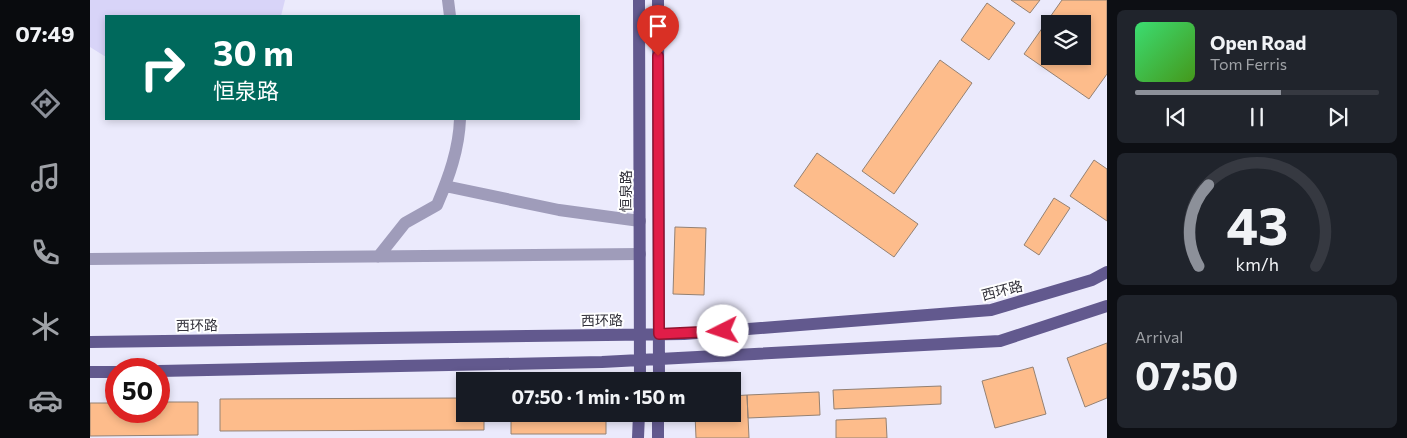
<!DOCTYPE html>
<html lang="en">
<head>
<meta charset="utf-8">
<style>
  :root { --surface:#171b24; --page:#20242c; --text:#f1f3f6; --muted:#9ea1a6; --line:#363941; --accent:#8c9099 }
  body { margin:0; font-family:Commissioner,"Noto Sans SC",sans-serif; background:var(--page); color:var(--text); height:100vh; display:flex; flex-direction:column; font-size:19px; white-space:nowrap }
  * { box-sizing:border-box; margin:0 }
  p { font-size:16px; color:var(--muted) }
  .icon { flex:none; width:28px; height:28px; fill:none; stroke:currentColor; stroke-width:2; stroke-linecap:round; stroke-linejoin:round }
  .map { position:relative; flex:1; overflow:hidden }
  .panel { display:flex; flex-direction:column; gap:10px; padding:10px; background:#0d0f14; width:300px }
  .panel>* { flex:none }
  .top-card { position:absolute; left:15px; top:15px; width:475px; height:105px; border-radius:0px; box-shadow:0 2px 8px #0003; background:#00695c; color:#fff; overflow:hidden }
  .controls { position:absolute; left:951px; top:15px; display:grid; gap:10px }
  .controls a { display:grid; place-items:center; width:50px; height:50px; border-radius:0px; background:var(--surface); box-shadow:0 2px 8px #0003; font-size:25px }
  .speed { position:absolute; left:15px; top:358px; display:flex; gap:10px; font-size:25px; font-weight:700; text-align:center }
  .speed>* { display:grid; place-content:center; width:65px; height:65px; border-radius:50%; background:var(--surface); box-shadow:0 2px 8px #0003; line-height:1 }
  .speed .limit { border:8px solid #d22; background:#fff; color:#111 }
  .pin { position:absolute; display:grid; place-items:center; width:42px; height:42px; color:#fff; margin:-51px -21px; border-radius:50% 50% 50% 0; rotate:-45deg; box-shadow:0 0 5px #0007 }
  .pin .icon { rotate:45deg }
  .me { position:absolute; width:55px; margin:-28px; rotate:266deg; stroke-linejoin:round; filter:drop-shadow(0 0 4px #0008) }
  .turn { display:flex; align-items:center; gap:18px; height:105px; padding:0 25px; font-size:22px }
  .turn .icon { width:65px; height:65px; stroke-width:2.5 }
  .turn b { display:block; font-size:35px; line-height:42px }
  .big { font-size:38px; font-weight:700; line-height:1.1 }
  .panel .card { flex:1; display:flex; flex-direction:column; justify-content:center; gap:8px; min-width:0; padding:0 18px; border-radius:8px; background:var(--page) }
  .panel .dial { align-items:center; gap:0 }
  .dial svg { height:130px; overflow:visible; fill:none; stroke:var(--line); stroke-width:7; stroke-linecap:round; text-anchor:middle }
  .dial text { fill:var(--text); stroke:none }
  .song { display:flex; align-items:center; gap:15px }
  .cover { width:60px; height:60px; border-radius:8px; background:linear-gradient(135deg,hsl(140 70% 55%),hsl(100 70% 35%)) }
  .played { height:5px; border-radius:2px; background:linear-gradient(90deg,var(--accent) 60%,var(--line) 60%) }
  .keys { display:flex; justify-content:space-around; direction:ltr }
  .trip { position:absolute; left:366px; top:372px; width:285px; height:50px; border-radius:0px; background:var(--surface); box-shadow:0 2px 8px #0003; font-weight:700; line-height:50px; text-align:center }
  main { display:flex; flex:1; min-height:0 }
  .tab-bar { display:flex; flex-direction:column; width:90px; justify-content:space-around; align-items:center; background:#090b0e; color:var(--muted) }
  .tab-bar .icon { width:35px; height:35px }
  .tab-bar .current { color:var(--accent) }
  .tab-bar b { font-size:22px; color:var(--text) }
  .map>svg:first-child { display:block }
  .green { fill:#d8d4f8 }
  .building { fill:#fdbc8b; stroke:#948173; fill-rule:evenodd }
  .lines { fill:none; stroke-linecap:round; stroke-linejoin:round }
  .minor { stroke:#9f9cba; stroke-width:12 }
  .major { stroke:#62598e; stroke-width:12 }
  .route-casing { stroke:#92132f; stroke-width:12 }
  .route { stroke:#e11d48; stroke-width:9 }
  .labels { text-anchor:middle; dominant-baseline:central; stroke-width:4; stroke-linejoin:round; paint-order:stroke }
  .street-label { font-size:14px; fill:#33323b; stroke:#fff }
</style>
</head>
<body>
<main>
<nav class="tab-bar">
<b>07:49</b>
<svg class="icon current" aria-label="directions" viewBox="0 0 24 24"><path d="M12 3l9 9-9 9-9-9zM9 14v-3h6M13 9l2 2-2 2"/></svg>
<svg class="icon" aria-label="music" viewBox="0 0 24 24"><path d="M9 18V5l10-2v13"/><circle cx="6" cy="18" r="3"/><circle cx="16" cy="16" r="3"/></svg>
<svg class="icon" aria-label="phone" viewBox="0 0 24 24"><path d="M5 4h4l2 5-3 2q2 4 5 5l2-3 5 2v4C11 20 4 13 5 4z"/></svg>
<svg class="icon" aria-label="climate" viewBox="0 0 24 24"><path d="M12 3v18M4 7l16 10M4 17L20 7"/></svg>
<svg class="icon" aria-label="car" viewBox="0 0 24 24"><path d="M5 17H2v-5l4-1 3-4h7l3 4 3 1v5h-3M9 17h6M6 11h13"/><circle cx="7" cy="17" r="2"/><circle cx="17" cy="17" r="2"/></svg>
</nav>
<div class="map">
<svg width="1017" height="438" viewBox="0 0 1017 438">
  <rect width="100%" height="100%" fill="#ebeafc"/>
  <!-- green -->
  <path class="green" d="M0,0H195L191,16H16V57L0,47Z"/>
  <!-- building -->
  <path class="building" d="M921,0H950L940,13Z
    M972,0H1017V74L999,99L934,54ZM960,24H992V56H960Z
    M897,3L925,23L899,60L871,40Z
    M850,60L882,83L804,194L772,171Z
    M727,153L828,224L804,257L704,186Z
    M1004,160L1017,169V221L980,196Z
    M964,198L980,208L949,255L934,245Z
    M585,227L616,228L614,295L583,294Z
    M1017,343V398L995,407L977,358Z
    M943,367L956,414L905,428L892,381Z
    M851,386V404L744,409L743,390Z
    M729,392L730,415L658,418L657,395Z
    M657,395L659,438H606L605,414H642V396Z
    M375,398V414H394V430L130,431V399Z
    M69,402H108V435L0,436V403H26V411H69Z
    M421,414H516V434H421Z
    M796,418L797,438H746V420Z"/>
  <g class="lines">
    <!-- minor -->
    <path class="minor" d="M358,0L360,16
      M355,186L469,210L550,221
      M288,257L315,223L347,205C359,177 369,149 370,119
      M0,259L550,254"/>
    <!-- major -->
    <path class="major" d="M549,0L550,381
      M568,0L569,381
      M0,342L594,334L901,310L1002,280L1017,272
      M69,371L512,362L910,341L1017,306
      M0,372H26
      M548,438L549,414
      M568,438V414"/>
  </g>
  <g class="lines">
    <defs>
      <path id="route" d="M568,56L569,334L633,331"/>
    </defs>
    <!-- route casing -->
    <use href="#route" class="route-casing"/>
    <!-- route -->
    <use href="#route" class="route"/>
  </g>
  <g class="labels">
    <!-- street labels -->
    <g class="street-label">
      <text transform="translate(535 191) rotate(-90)">恒泉路</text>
      <text transform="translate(912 290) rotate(-14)">西环路</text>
      <text transform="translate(512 320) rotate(-1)">西环路</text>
      <text transform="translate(107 325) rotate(-1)">西环路</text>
    </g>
  </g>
</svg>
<div class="controls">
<a><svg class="icon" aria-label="layers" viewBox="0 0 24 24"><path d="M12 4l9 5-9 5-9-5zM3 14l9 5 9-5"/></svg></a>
</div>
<div class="speed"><div class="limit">50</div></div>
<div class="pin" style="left:568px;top:56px;background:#d93025"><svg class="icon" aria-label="arrive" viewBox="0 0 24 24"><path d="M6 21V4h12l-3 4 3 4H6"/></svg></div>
<svg class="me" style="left:633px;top:331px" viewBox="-20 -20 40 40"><circle r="19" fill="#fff"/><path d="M0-13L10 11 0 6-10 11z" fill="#e11d48"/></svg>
<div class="trip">07:50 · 1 min · 150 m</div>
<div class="top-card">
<div class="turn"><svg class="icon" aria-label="right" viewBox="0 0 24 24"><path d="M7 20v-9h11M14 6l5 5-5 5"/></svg><div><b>30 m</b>恒泉路</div></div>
</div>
</div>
<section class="panel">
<div class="card">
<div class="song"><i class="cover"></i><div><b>Open Road</b><p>Tom Ferris</p></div></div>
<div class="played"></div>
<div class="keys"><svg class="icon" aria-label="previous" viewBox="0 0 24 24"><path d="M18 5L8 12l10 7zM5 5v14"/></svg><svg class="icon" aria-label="pause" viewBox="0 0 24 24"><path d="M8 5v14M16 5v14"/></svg><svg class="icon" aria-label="next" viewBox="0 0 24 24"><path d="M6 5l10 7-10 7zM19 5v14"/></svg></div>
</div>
<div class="card dial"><svg viewBox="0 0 100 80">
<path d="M14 69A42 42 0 1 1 86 69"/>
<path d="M14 69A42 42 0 0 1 20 19" stroke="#8c9099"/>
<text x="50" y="56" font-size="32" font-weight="700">43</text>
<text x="50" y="72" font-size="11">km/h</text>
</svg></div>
<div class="card"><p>Arrival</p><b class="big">07:50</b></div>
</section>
</main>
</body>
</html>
